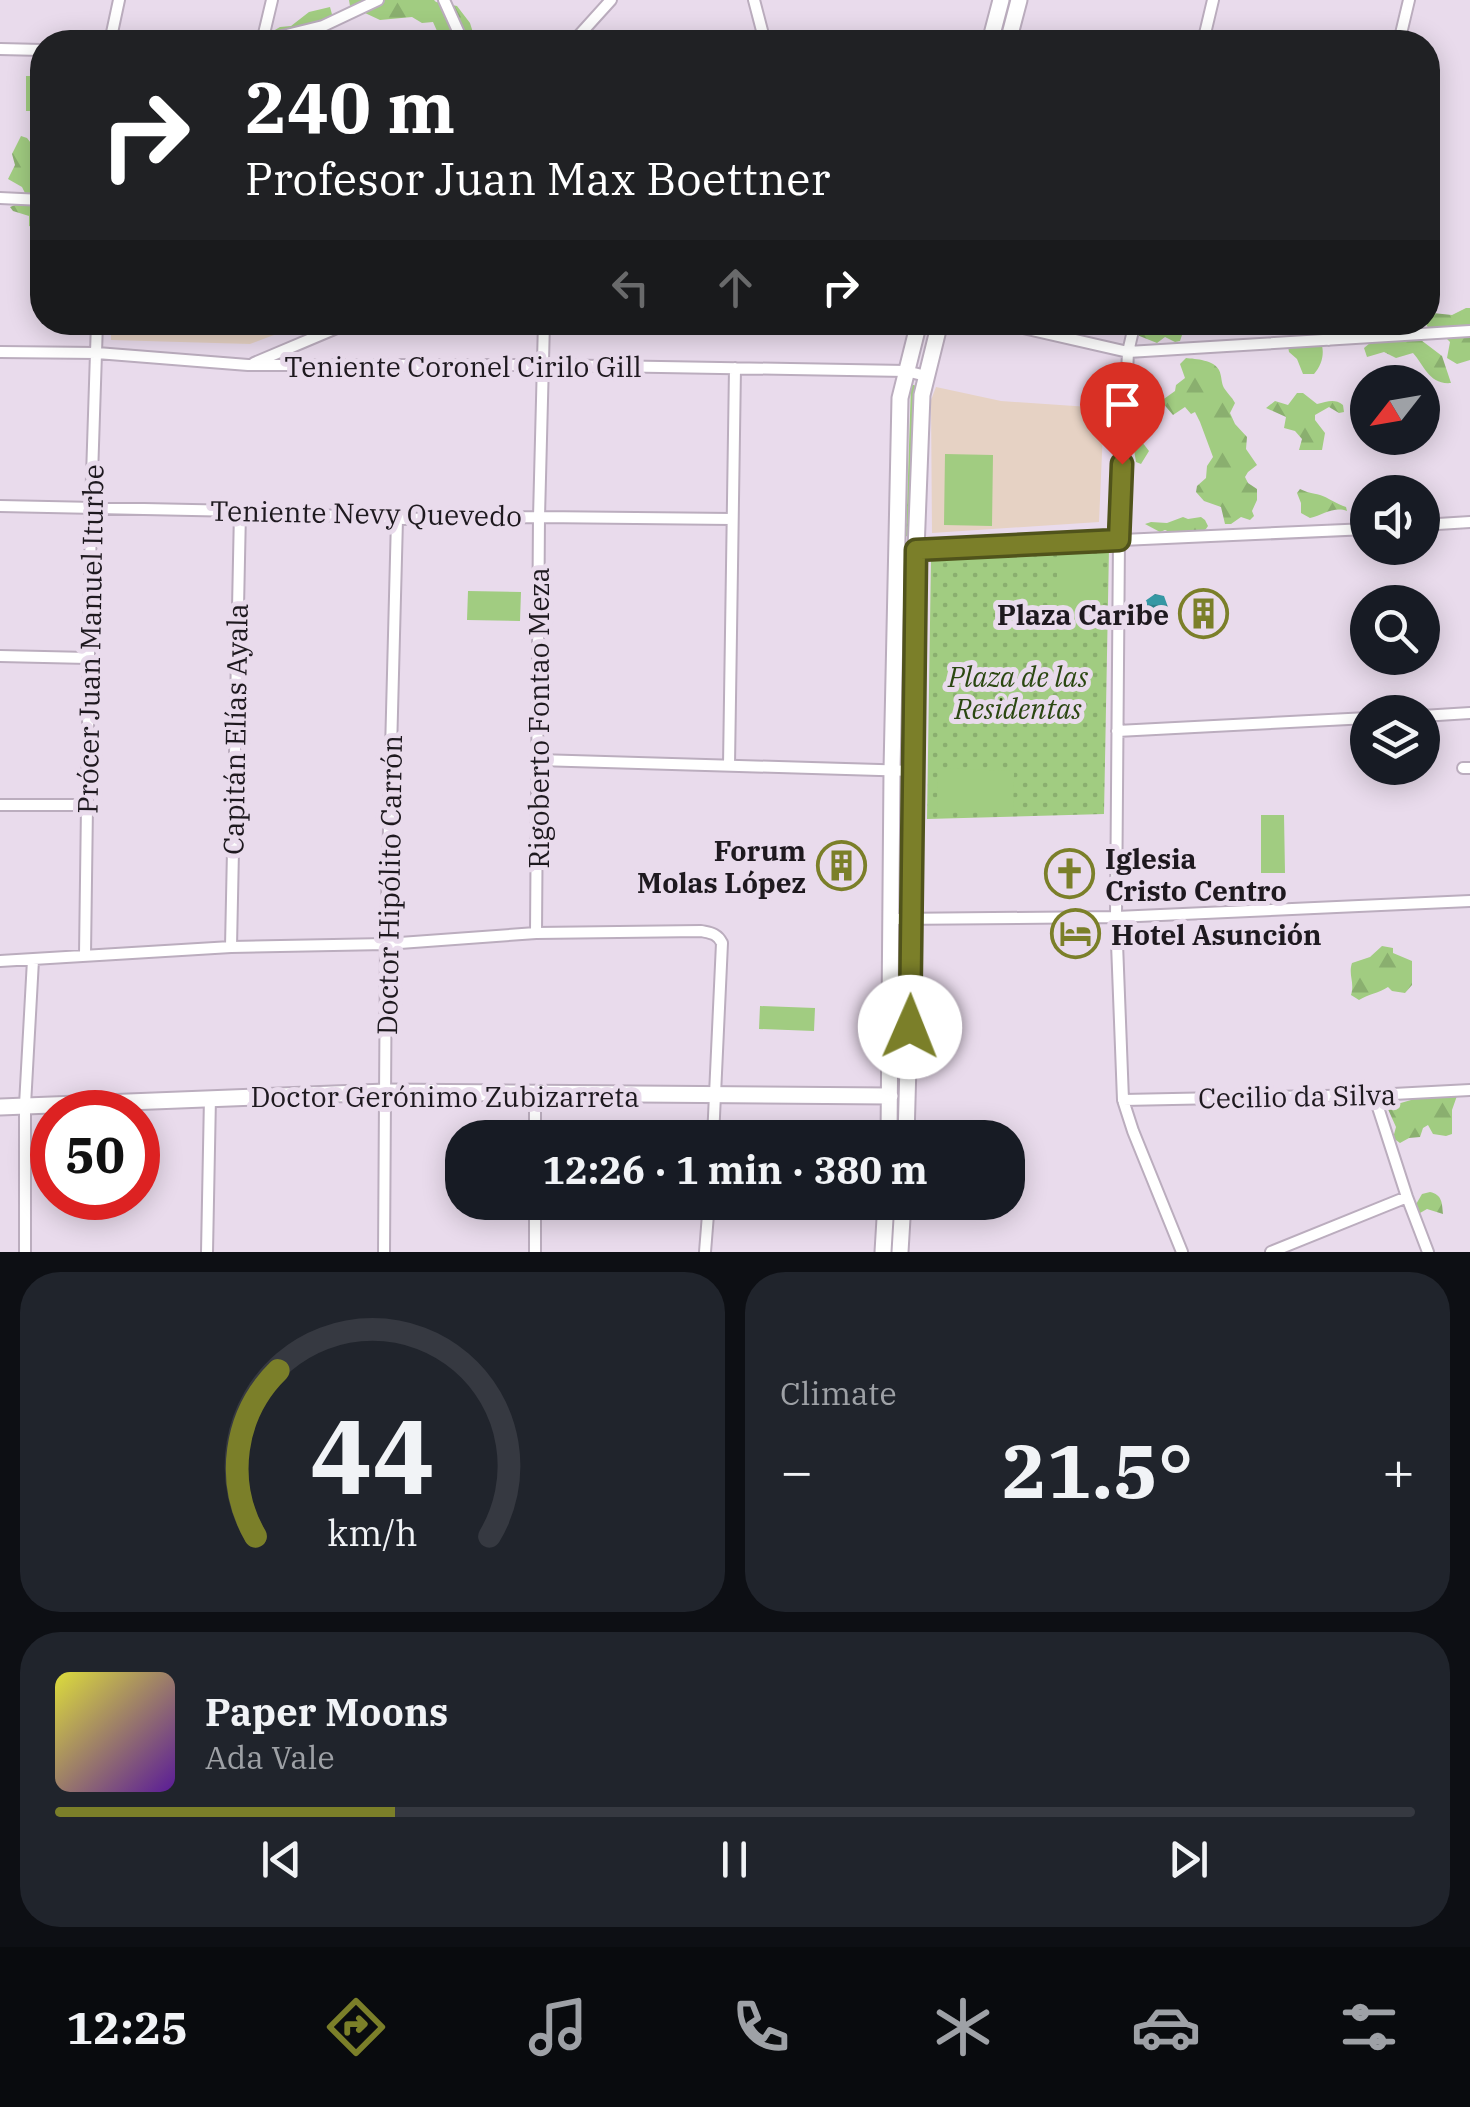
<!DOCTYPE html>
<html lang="en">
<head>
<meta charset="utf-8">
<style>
  :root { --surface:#171b24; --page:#20242c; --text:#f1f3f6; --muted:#9ea1a6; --line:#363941; --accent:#7b7f29 }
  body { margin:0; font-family:"IBM Plex Serif",serif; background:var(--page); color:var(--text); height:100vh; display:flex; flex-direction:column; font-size:38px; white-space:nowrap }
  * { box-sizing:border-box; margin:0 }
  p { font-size:32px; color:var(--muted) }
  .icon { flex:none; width:55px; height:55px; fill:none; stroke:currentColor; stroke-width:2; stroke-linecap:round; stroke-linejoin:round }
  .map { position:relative; height:1252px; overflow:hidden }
  .details { display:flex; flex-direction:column; gap:20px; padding:20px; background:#0d0f14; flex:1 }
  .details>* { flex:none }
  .hud { position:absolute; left:30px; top:30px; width:1410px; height:305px; border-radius:40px; box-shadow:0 5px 25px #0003; background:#202124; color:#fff; overflow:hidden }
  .needle { width:65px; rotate:239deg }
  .fabs { position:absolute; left:1350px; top:365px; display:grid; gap:20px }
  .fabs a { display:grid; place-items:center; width:90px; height:90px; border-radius:50%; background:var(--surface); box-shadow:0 5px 25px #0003; font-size:50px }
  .speed { position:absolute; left:30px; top:1090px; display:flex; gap:20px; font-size:50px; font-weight:700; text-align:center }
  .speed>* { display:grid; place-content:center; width:130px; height:130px; border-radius:50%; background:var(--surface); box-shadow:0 5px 25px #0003; line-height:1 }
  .speed .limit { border:15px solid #d22; background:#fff; color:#111 }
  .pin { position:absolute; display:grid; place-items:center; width:85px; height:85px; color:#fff; margin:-102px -42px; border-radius:50% 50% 50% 0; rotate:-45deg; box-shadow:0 0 10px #0007 }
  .pin .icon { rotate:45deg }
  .me { position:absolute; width:110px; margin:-55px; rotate:1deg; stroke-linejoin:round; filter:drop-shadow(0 0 8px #0008) }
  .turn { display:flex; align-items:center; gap:35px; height:210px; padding:0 50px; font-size:45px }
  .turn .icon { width:130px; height:130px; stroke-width:2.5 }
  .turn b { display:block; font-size:70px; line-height:85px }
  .lanes { display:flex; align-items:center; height:95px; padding:0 50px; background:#0003; justify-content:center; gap:50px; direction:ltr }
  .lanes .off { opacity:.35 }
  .big { font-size:75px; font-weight:800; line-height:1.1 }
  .details .card { flex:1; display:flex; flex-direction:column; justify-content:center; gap:15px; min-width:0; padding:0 35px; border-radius:40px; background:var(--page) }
  .details .dial { align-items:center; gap:0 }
  .dial svg { height:260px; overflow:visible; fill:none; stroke:var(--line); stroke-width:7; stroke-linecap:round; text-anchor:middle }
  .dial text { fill:var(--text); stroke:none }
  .song { display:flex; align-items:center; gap:30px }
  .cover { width:120px; height:120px; border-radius:15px; background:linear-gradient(135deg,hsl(60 70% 55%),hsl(270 70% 35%)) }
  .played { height:10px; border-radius:5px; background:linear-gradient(90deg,var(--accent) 25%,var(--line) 25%) }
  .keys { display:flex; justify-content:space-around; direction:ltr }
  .heat { display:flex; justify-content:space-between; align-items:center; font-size:55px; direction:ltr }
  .details .tiles { flex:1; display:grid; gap:20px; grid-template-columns:1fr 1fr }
  .card:last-child { grid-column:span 2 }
  .trip { position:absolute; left:445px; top:1120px; width:580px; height:100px; border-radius:40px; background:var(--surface); box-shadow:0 5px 25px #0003; font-weight:800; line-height:100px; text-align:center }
  .menu { display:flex; height:160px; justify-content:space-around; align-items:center; background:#090b0e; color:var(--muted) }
  .menu .icon { width:70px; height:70px }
  .menu .current { color:var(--accent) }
  .menu b { font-size:45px; color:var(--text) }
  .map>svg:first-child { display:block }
  .education { fill:#e6d2c4 }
  .grass { fill:url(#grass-dots) }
  .forest { fill:url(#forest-firs) }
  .garden { fill:#a1cc81 }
  .water { fill:url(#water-rules) }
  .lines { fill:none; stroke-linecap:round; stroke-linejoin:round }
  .street-casing { stroke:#bbadbe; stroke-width:14 }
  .secondary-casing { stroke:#bbadbe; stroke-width:19 }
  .street { stroke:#fff; stroke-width:10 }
  .secondary { stroke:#fff; stroke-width:15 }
  .route-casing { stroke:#50531b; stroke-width:25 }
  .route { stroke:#7b7f29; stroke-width:18 }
  .labels { text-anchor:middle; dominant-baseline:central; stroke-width:10; stroke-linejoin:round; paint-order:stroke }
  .street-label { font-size:28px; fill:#1e191f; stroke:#e9dbec }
  .poi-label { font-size:28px; font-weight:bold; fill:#1e191f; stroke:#e9dbec; text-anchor:end }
  .park-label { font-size:28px; font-style:italic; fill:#2b4711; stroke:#e9dbec }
</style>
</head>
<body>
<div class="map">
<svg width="1470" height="1252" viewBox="0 0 1470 1252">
  <defs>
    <pattern id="grass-dots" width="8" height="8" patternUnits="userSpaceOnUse" patternTransform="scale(2.5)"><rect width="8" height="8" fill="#a1cc81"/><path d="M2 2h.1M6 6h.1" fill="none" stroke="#8aaf6f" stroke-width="1.8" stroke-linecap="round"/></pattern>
    <pattern id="forest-firs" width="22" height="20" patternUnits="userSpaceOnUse" patternTransform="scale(2.5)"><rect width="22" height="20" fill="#a1cc81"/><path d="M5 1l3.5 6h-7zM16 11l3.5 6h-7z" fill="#8aaf6f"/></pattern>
    <pattern id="water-rules" width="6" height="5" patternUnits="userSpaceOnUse" patternTransform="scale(2.5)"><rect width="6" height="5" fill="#3598a4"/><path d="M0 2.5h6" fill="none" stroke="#2c7b85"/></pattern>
  </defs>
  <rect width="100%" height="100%" fill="#e9dbec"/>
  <!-- education -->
  <path class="education" d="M111,323H306L250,344L111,340Z
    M936,387L1001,401L1104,408L1099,522L932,533L931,400Z"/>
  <!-- grass -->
  <path class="grass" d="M911,385H914L917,387L910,538L906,536Z
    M1109,548L1104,814L927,819L931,558Z
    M908,555H910L908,755L906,757L902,755L906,557Z
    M904,785L908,787L906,906L904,908L901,907V788Z
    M902,934L906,937L902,1090L899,1092L895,1089L900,936Z"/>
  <!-- forest -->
  <path class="forest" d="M349,0H434L436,2L457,6L470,23L476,42H436L437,31L433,22L422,23L412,17L380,20L350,6Z
    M330,7L333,18L282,42H226L231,40L263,37L280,27L291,26L309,12Z
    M21,136L27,138L42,157V230L29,226V216L13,211L10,207L20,203L27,197L22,187L8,179L15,165L12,154Z
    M1466,308H1470V360L1457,364L1447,358L1450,342L1446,338L1435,337L1425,323L1433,313L1452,315Z
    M1127,323H1155C1157,330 1166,336 1174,335L1181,327L1183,332L1180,341L1175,342L1165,337L1157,343L1137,335Z
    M1299,331L1315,332C1326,344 1325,362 1314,374H1303L1297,359L1289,352L1287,341Z
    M1417,337L1442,356L1451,383C1429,385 1424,365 1413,353L1396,358L1384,352L1367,357L1364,348L1376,338Z
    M1186,358C1196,359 1214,360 1219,370C1222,376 1221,383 1224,388C1227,393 1232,397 1235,403L1230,413L1235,424L1247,437L1246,449L1257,465L1248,472L1245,477L1248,483L1257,489V500L1252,511L1254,516L1250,520L1241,517L1231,524H1225L1221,507L1204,501L1196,492L1197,486L1206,478L1207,466L1213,457L1200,422L1195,412L1191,414L1185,407L1173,415L1161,401L1175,391L1176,385L1185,378L1180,364Z
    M1125,374H1131L1139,383C1140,390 1139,399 1140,406C1143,421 1150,417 1139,432V438L1149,451L1141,464L1136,462L1134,450L1121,441L1132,421L1120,376Z
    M1297,393H1303L1317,404C1327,402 1334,398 1343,405L1344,412L1339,413L1329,407L1315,415V420L1325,433L1322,450H1299L1302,439L1295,431L1284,428L1286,417L1266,408L1275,401L1288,405Z
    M1300,489C1308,493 1312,493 1320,495C1327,497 1337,504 1346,507L1347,511C1334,506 1323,515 1310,518L1301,513V503L1297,493Z
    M1183,517L1188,519L1201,517L1205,520L1208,526C1198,542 1180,536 1165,530L1160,532L1145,524L1151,522L1167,523Z
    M1382,946L1393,948V953L1412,961V985L1405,993L1392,991L1388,987C1379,993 1369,994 1359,1000L1351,995C1355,982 1348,975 1352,963L1370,957Z
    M1449,1085L1458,1093L1452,1110V1134L1446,1136L1433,1134L1428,1125L1423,1128L1420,1137L1409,1138L1400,1143L1393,1138L1396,1127L1387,1107L1411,1100L1418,1092L1434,1091L1443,1086Z
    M1430,1192C1442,1195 1442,1202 1443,1214L1427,1209L1420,1213L1415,1206L1422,1194Z"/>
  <!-- garden -->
  <path class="garden" d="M26,76H42V111H26Z
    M945,454L993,455L992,526L944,525Z
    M1057,554H1101V624H1057Z
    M468,591L521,592L520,621L467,620Z
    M938,768L1014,771L1013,813L937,810Z
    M1261,815H1284L1285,873H1261Z
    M760,1006L815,1008L814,1031L759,1029Z"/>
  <!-- water -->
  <path class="water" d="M1155,594L1164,596L1169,610L1162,614L1154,608L1151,609L1148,614L1150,619L1147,620L1143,616L1147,608L1145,601Z"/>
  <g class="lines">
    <defs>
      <path id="street" d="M444,0L463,42
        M754,0L765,42
        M110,42L119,0
        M258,42L323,26L378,0
        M262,42L272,0
        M573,42L611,0
        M1203,42L1213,0
        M1399,42L1409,0
        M0,49L42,50
        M0,198L42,200
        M997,322L1128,352L1470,331
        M1135,322L1128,352L1119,539L1116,917L1123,1100L1133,1131L1182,1252
        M1329,340L1333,322
        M0,352L97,353L248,365H543L906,371L926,376
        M254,363L351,322
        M0,506L240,511L397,519L539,517L732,519
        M1422,525L1470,522
        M897,550L1368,529
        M0,656L88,658
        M1422,716L1470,713
        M1117,731L1368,718
        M538,760L913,771
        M729,765L735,368
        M1463,768H1470
        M0,805H88
        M892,919L1116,917L1470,901
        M536,933L539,517L544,322
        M231,947L240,511
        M85,955L91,507L97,322
        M0,961L231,947L386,944L536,933L701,931C710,933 717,933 722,943L713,1138
        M535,1094V1138
        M1374,1095L1407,1197L1428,1252
        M1123,1100L1374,1095L1470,1090
        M535,1202V1252
        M25,1252V1105L33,960
        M207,1252L210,1097
        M384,1252L386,944L397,519
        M705,1252L709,1202
        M1271,1252L1407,1197"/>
      <path id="secondary" d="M990,42L1001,0
        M1008,42L1019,0
        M0,1107L386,1092L890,1096
        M889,1138L892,770L900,398L919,322
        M906,1138L912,919L916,550L922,395L940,322
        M883,1252L886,1202
        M900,1252L903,1202"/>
    </defs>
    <!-- street casing -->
    <use href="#street" class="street-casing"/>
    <!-- secondary casing -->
    <use href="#secondary" class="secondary-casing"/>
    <!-- street -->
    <use href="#street" class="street"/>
    <!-- secondary -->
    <use href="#secondary" class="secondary"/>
  </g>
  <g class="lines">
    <defs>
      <path id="route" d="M910,1027L916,550L1119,540L1122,464"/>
    </defs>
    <!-- route casing -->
    <use href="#route" class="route-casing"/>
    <!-- route -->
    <use href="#route" class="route"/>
  </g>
  <!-- icons -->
  <defs>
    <symbol id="building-ring" viewBox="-11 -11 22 22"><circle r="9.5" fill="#e9dbec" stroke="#7b7f29" stroke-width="1.5"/><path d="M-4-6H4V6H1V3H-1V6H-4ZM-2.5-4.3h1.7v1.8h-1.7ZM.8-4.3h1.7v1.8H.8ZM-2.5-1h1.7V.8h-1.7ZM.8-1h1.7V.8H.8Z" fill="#7b7f29"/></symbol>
    <symbol id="church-ring" viewBox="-11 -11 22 22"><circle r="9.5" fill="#e9dbec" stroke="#7b7f29" stroke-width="1.5"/><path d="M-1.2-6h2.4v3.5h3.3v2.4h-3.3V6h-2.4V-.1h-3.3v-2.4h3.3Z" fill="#7b7f29"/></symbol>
    <symbol id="hotel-ring" viewBox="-11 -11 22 22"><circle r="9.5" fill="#e9dbec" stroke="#7b7f29" stroke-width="1.5"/><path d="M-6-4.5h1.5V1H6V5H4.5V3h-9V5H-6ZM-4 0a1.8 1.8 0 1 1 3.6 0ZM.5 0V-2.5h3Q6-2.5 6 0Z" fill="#7b7f29"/></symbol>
  </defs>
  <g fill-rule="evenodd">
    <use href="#building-ring" x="1176" y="586" width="55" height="55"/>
    <use href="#building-ring" x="814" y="838" width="55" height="55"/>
    <use href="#church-ring" x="1042" y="846" width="55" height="55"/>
    <use href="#hotel-ring" x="1048" y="906" width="55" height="55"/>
  </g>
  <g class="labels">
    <!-- street labels -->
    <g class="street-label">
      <text x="463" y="366">Teniente Coronel Cirilo Gill</text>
      <text transform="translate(366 513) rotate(1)">Teniente Nevy Quevedo</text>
      <text transform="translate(90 639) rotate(-89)">Prócer Juan Manuel Iturbe</text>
      <text transform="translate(538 718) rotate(-90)">Rigoberto Fontao Meza</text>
      <text transform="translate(235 729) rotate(-89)">Capitán Elías Ayala</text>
      <text transform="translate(389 885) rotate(-89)">Doctor Hipólito Carrón</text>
      <text x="445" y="1096">Doctor Gerónimo Zubizarreta</text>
      <text transform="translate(1297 1096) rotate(-1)">Cecilio da Silva</text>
    </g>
    <!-- poi labels -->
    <g class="poi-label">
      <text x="1169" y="614">Plaza Caribe</text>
      <text x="806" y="850">Forum<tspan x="806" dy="32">Molas López</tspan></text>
      <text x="1105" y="858" text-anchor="start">Iglesia<tspan x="1105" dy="32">Cristo Centro</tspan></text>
      <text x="1111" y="934" text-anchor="start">Hotel Asunción</text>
    </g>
    <!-- park labels -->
    <g class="park-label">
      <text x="1018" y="676">Plaza de las<tspan x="1018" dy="32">Residentas</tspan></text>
    </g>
  </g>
</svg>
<div class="fabs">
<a><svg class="needle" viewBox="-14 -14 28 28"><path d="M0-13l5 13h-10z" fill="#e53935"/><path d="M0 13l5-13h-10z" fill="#9ea1a6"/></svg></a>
<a><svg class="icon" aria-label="sound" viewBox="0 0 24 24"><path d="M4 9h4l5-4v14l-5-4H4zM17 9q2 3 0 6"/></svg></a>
<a><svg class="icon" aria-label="search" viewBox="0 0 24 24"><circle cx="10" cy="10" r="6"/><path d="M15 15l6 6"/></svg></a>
<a><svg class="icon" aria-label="layers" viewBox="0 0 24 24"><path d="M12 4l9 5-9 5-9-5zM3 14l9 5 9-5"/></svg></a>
</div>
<div class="speed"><div class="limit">50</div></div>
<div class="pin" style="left:1122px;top:464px;background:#d93025"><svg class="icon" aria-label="arrive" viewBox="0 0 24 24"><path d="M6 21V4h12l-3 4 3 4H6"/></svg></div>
<svg class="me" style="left:910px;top:1027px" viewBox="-20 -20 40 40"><circle r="19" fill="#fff"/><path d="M0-13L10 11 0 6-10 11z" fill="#7b7f29"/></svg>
<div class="trip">12:26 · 1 min · 380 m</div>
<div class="hud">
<div class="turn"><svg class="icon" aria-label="right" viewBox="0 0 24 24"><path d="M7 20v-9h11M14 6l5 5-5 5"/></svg><div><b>240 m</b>Profesor Juan Max Boettner</div></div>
<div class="lanes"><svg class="icon off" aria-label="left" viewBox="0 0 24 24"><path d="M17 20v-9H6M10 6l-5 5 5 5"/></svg><svg class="icon off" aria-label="ahead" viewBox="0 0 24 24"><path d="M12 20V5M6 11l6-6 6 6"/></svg><svg class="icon" aria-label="right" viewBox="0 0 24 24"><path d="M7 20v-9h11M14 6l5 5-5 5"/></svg></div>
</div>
</div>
<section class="details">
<div class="tiles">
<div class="card dial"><svg viewBox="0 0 100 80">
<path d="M14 69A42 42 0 1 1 86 69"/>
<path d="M14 69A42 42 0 0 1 21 18" stroke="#7b7f29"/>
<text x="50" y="56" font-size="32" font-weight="700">44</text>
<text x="50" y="72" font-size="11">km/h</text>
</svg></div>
<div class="card"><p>Climate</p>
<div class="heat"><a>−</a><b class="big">21.5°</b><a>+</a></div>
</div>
<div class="card">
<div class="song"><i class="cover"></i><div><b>Paper Moons</b><p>Ada Vale</p></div></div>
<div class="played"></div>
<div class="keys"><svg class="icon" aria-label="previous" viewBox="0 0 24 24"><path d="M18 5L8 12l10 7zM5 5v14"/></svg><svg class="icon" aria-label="pause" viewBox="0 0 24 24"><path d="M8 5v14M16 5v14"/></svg><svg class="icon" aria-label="next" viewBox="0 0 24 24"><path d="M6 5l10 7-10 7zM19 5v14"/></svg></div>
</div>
</div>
</section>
<nav class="menu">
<b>12:25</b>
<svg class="icon current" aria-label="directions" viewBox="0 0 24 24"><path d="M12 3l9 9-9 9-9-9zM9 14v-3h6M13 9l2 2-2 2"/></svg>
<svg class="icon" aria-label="music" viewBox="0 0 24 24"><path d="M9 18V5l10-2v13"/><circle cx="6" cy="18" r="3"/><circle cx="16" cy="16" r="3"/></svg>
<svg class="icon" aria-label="phone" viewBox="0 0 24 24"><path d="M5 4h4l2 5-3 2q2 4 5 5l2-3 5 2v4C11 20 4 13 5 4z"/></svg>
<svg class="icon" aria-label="climate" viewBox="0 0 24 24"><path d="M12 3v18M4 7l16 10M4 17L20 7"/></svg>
<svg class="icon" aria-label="car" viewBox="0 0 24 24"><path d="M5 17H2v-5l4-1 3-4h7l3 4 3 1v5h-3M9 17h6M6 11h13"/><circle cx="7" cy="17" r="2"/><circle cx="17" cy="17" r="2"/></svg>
<svg class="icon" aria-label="filters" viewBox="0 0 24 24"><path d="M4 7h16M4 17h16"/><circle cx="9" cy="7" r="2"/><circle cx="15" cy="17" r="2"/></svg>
</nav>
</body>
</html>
